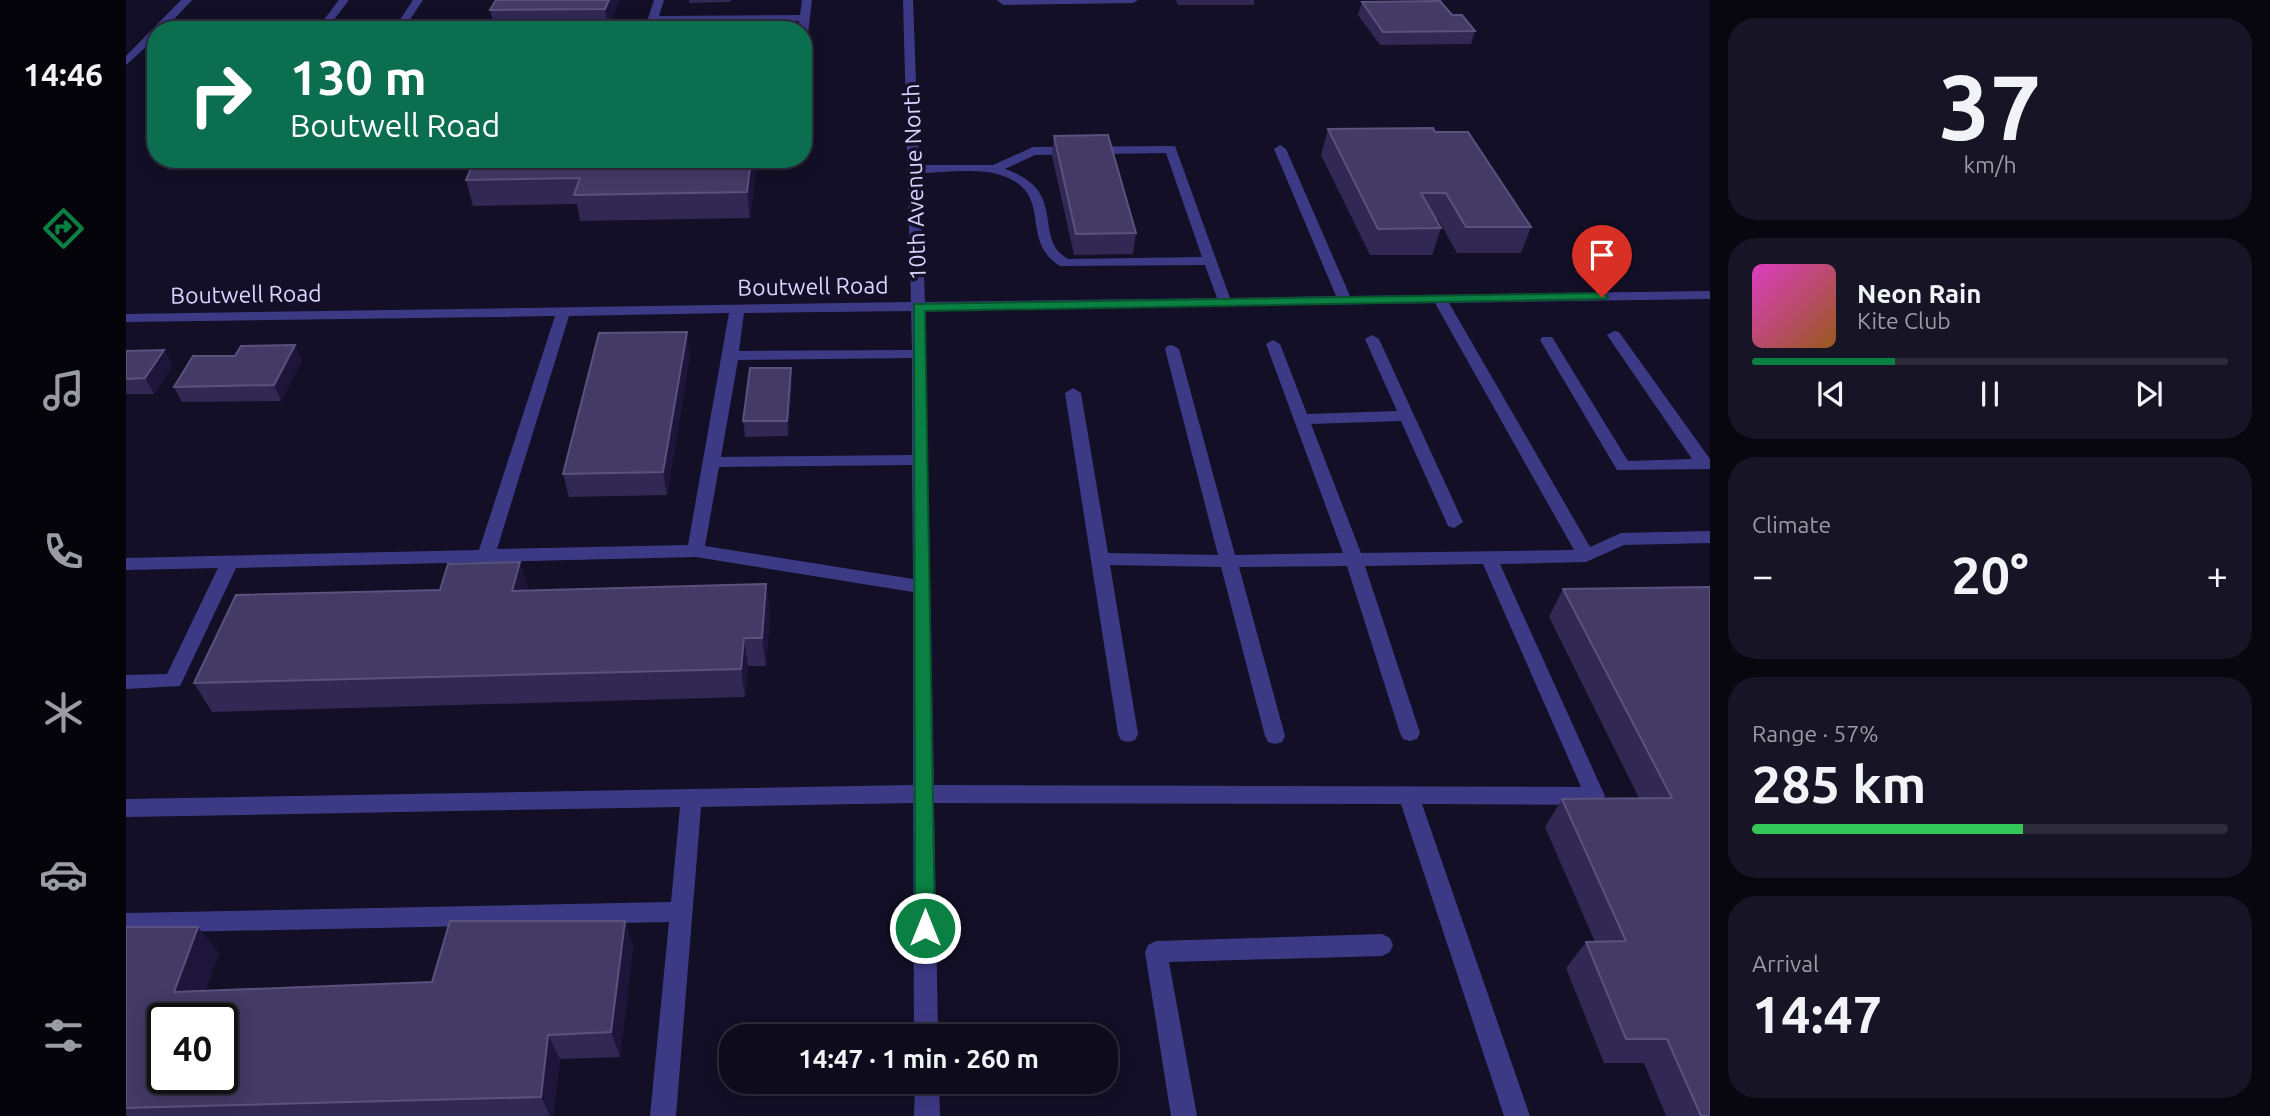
<!DOCTYPE html>
<html lang="en">
<head>
<meta charset="utf-8">
<style>
  :root { --surface:#0e0b1c; --page:#171425; --text:#f1f3f6; --muted:#9b9ba3; --line:#2e2b3b; --accent:#0b8043 }
  body { margin:0; font-family:Ubuntu,sans-serif; background:var(--page); color:var(--text); height:100vh; display:flex; flex-direction:column; font-size:26px; white-space:nowrap }
  * { box-sizing:border-box; margin:0 }
  p { font-size:23px; color:var(--muted) }
  .icon { flex:none; width:38px; height:38px; fill:none; stroke:currentColor; stroke-width:2; stroke-linecap:round; stroke-linejoin:round }
  .map { position:relative; flex:1; overflow:hidden }
  .panel { display:flex; flex-direction:column; gap:18px; padding:18px; background:#08060f; width:560px }
  .panel>* { flex:none }
  .hud { position:absolute; left:21px; top:21px; width:665px; height:147px; border-radius:28px; box-shadow:0 4px 18px #0003,0 0 0 2px var(--line); background:#0b6e4f; color:#fff; overflow:hidden }
  .speed { position:absolute; left:21px; top:1003px; display:flex; gap:14px; font-size:35px; font-weight:700; text-align:center }
  .speed>* { display:grid; place-content:center; width:91px; height:91px; border-radius:50%; background:var(--surface); box-shadow:0 4px 18px #0003,0 0 0 2px var(--line); line-height:1 }
  .speed .limit { border:4px solid #111; border-radius:10px; background:#fff; color:#111 }
  .pin { position:absolute; display:grid; place-items:center; width:60px; height:60px; color:#fff; margin:-72px -30px; border-radius:50% 50% 50% 0; rotate:-45deg; box-shadow:0 0 7px #0007 }
  .pin .icon { rotate:45deg }
  .me { position:absolute; width:77px; margin:-38px; rotate:0deg; stroke-linejoin:round; filter:drop-shadow(0 0 5px #0008) }
  .turn { display:flex; align-items:center; gap:24px; height:147px; padding:0 28px; font-size:32px }
  .turn .icon { width:91px; height:91px; stroke-width:2.5 }
  .turn b { display:block; font-size:49px; line-height:60px }
  .big { font-size:52px; font-weight:700; line-height:1.1 }
  .panel .card { flex:1; display:flex; flex-direction:column; justify-content:center; gap:10px; min-width:0; padding:0 24px; border-radius:28px; background:var(--page) }
  .panel .dial { align-items:center; gap:0 }
  .dial b { font-size:91px; line-height:1 }
  .song { display:flex; align-items:center; gap:21px }
  .cover { width:84px; height:84px; border-radius:10px; background:linear-gradient(135deg,hsl(310 70% 55%),hsl(30 70% 35%)) }
  .played { height:7px; border-radius:4px; background:linear-gradient(90deg,var(--accent) 30%,var(--line) 30%) }
  .keys { display:flex; justify-content:space-around; direction:ltr }
  .heat { display:flex; justify-content:space-between; align-items:center; font-size:38px; direction:ltr }
  .charge { height:10px; border-radius:5px; background:linear-gradient(90deg,#34c759 57%,var(--line) 0) }
  .trip { position:absolute; left:593px; top:1024px; width:399px; height:70px; border-radius:28px; background:var(--surface); box-shadow:0 4px 18px #0003,0 0 0 2px var(--line); font-weight:700; line-height:70px; text-align:center }
  main { display:flex; flex:1; min-height:0 }
  .dock { display:flex; flex-direction:column; width:126px; justify-content:space-around; align-items:center; background:#06040b; color:var(--muted) }
  .dock .icon { width:49px; height:49px }
  .dock .current { color:var(--accent) }
  .dock b { font-size:32px; color:var(--text) }
  .map>svg:first-child { display:block }
  .lines { fill:none; stroke-linecap:round; stroke-linejoin:round }
  .minor { fill:#3d3a85; fill-rule:evenodd }
  .wall { fill:#312854 }
  .shaded-wall { fill:#1d163a }
  .building { fill:#433a66; stroke:#5a527e; stroke-width:2; fill-rule:evenodd }
  .route { fill:#0b8043; stroke:#07532c; stroke-width:2 }
  .labels { text-anchor:middle; dominant-baseline:central; stroke-width:7; stroke-linejoin:round; paint-order:stroke }
  .street-label { font-size:23px; fill:#d9d4ff; stroke:#130f26 }
</style>
</head>
<body>
<main>
<nav class="dock">
<b>14:46</b>
<svg class="icon current" aria-label="directions" viewBox="0 0 24 24"><path d="M12 3l9 9-9 9-9-9zM9 14v-3h6M13 9l2 2-2 2"/></svg>
<svg class="icon" aria-label="music" viewBox="0 0 24 24"><path d="M9 18V5l10-2v13"/><circle cx="6" cy="18" r="3"/><circle cx="16" cy="16" r="3"/></svg>
<svg class="icon" aria-label="phone" viewBox="0 0 24 24"><path d="M5 4h4l2 5-3 2q2 4 5 5l2-3 5 2v4C11 20 4 13 5 4z"/></svg>
<svg class="icon" aria-label="climate" viewBox="0 0 24 24"><path d="M12 3v18M4 7l16 10M4 17L20 7"/></svg>
<svg class="icon" aria-label="car" viewBox="0 0 24 24"><path d="M5 17H2v-5l4-1 3-4h7l3 4 3 1v5h-3M9 17h6M6 11h13"/><circle cx="7" cy="17" r="2"/><circle cx="17" cy="17" r="2"/></svg>
<svg class="icon" aria-label="filters" viewBox="0 0 24 24"><path d="M4 7h16M4 17h16"/><circle cx="9" cy="7" r="2"/><circle cx="15" cy="17" r="2"/></svg>
</nav>
<div class="map">
<svg width="1584" height="1116" viewBox="0 0 1584 1116">
  <rect width="100%" height="100%" fill="#130f26"/>
  <g class="lines">
    <!-- minor -->
    <path class="minor" d="M55,0H66L38,30H30V38L0,65V56Z
      M213,0H223L200,30H190Z
      M287,0H297L277,30H267Z
      M528,0H538L533,16L674,15L676,0H686L682,34L677,37V30H672L673,21L531,22L528,30H518Z
      M777,0H787L793,165H867L907,147L1049,146L1104,298L1210,296L1148,149L1154,145L1160,149L1224,296L1584,291V299L1323,303L1464,547L1495,533L1584,531V543L1498,545L1460,562L1374,564L1479,796L1476,802L1469,805L1296,804L1404,1116H1378L1275,804L808,803L812,1036H788L787,803L575,807L550,1116H524L543,922L0,933V913L545,902L554,807L0,817V799L787,785V592L570,557L110,568L54,686L0,689V675L41,674L92,568L0,570V558L353,550L429,316L0,322V314L785,302ZM1040,153L1076,257L942,259C905,237 944,191 879,169L909,155ZM794,173C816,173 850,168 871,174C931,190 891,240 934,266L1079,265L1091,298L799,302ZM1309,303L1448,550L1235,553L1185,424L1275,421L1322,526L1328,528L1337,522L1253,339L1246,335L1239,339L1271,411L1181,414L1154,344L1147,340L1140,344L1217,553L1109,555L1053,349L1046,345L1041,346L1039,349L1092,555L982,553L955,393L947,388L939,393L992,734L995,740L1002,742L1009,740L1012,734L984,565L1095,567L1139,736L1142,742L1149,744L1156,742L1159,736L1113,567L1221,566L1274,733L1277,739L1284,741L1291,739L1294,733L1239,566L1357,564L1455,787L808,785L799,311ZM785,311L786,350L613,351L618,313ZM603,313L562,545L371,549L443,316ZM786,358V455L595,457L612,360ZM786,465L787,579L579,546L593,467Z
      M871,0H1012L1007,3L877,5Z
      M1488,331L1493,332L1584,459V469L1491,470L1414,340L1416,337H1426L1502,461L1566,459L1481,335Z
      M1256,934L1264,938L1267,945L1264,952L1256,956L1043,962L1071,1116H1045L1019,952L1022,945L1030,941Z
      M789,1082H813L814,1116H788Z"/>
  </g>
  <!-- wall -->
  <path class="wall" d="M493,0L482,28L369,29L364,10Z
    M563,0H605L604,2L563,3Z
    M1050,0H1128V5H1052Z
    M1236,2L1326,15L1349,31L1345,44L1254,45L1232,15Z
    M1202,129L1309,132L1405,227L1395,253H1331L1312,219H1309L1315,228L1306,255H1244L1195,155Z
    M928,136L1010,233L1007,254L948,255L926,156Z
    M349,159H631L624,218L454,221L451,204L347,206L340,180Z
    M38,350L46,366L28,394H0V351Z
    M564,354L541,495L443,497L437,474Z
    M176,361L155,401L56,402L48,387Z
    M666,383L662,436L619,437L617,421Z
    M640,584L644,613L640,666H622L619,697L86,712L68,683L403,590Z
    M1584,587V1116H1540L1518,1063H1478L1440,968L1460,942H1469L1419,827L1436,799L1513,798L1423,617L1437,589Z
    M499,921L507,947L494,1057L434,1059L427,1116H0V927L93,953L79,991L306,982Z"/>
  <!-- shaded-wall -->
  <path class="shaded-wall" d="M483,0H493L482,28L479,9Z
    M625,159H631L624,218L621,192Z
    M561,332L564,354L541,495L537,472Z
    M169,345L176,361L155,401L148,385Z
    M38,350L46,366L28,394L19,378Z
    M665,368L666,383L662,436L661,421Z
    M394,562L403,591H386Z
    M640,584L644,613L640,666L636,638Z
    M618,638L622,666L619,697L615,669Z
    M499,921L507,947L494,1057L485,1032Z
    M72,927L93,953L70,1017L48,992Z
    M422,1035L434,1059L427,1116H424L415,1097Z"/>
  <!-- building -->
  <path class="building" d="M370,0H483L479,9L364,10Z
    M1314,1L1326,15H1336L1349,31L1257,32L1236,2Z
    M1307,128L1309,132H1342L1405,227H1340L1320,193H1295L1315,228L1252,229L1202,129Z
    M982,135L1010,233L950,234L928,136Z
    M349,159H625L621,192L448,195L454,178L340,180Z
    M561,332L537,472L437,474L473,333Z
    M169,345L148,385L48,387L67,356H109L115,346Z
    M38,350L19,378L0,379V351Z
    M624,368H665L661,421H617Z
    M394,562L386,591L640,584L636,638H618L615,669L68,683L110,595L314,590L322,564Z
    M1584,587V1116H1575L1541,1039H1500L1460,942L1500,941L1436,799L1546,798L1437,589Z
    M324,921H499L485,1032L422,1035L415,1097L0,1108V927H72L48,992L306,982ZM37,1018H96V1078H37Z"/>
  <!-- route -->
  <path class="route" d="M1476,293L1482,297L1480,299L799,311L809,928L806,935L799,938L792,935L789,928L788,304Z"/>
  <g class="labels">
    <!-- street labels -->
    <g class="street-label">
      <text transform="translate(788 182) rotate(-92)">10th Avenue North</text>
      <text transform="translate(687 286) rotate(-1)">Boutwell Road</text>
      <text transform="translate(120 294) rotate(-1)">Boutwell Road</text>
    </g>
  </g>
</svg>
<div class="speed"><div class="limit">40</div></div>
<div class="pin" style="left:1476px;top:297px;background:#d93025"><svg class="icon" aria-label="arrive" viewBox="0 0 24 24"><path d="M6 21V4h12l-3 4 3 4H6"/></svg></div>
<svg class="me" style="left:799px;top:928px" viewBox="-20 -20 40 40"><circle r="17" fill="#0b8043" stroke="#fff" stroke-width="3"/><path d="M0-11L8 9 0 5-8 9z" fill="#fff"/></svg>
<div class="trip">14:47 · 1 min · 260 m</div>
<div class="hud">
<div class="turn"><svg class="icon" aria-label="right" viewBox="0 0 24 24"><path d="M7 20v-9h11M14 6l5 5-5 5"/></svg><div><b>130 m</b>Boutwell Road</div></div>
</div>
</div>
<section class="panel">
<div class="card dial"><b>37</b><p>km/h</p></div>
<div class="card">
<div class="song"><i class="cover"></i><div><b>Neon Rain</b><p>Kite Club</p></div></div>
<div class="played"></div>
<div class="keys"><svg class="icon" aria-label="previous" viewBox="0 0 24 24"><path d="M18 5L8 12l10 7zM5 5v14"/></svg><svg class="icon" aria-label="pause" viewBox="0 0 24 24"><path d="M8 5v14M16 5v14"/></svg><svg class="icon" aria-label="next" viewBox="0 0 24 24"><path d="M6 5l10 7-10 7zM19 5v14"/></svg></div>
</div>
<div class="card"><p>Climate</p>
<div class="heat"><a>−</a><b class="big">20°</b><a>+</a></div>
</div>
<div class="card"><p>Range · 57%</p><b class="big">285 km</b><div class="charge"></div></div>
<div class="card"><p>Arrival</p><b class="big">14:47</b></div>
</section>
</main>
</body>
</html>
